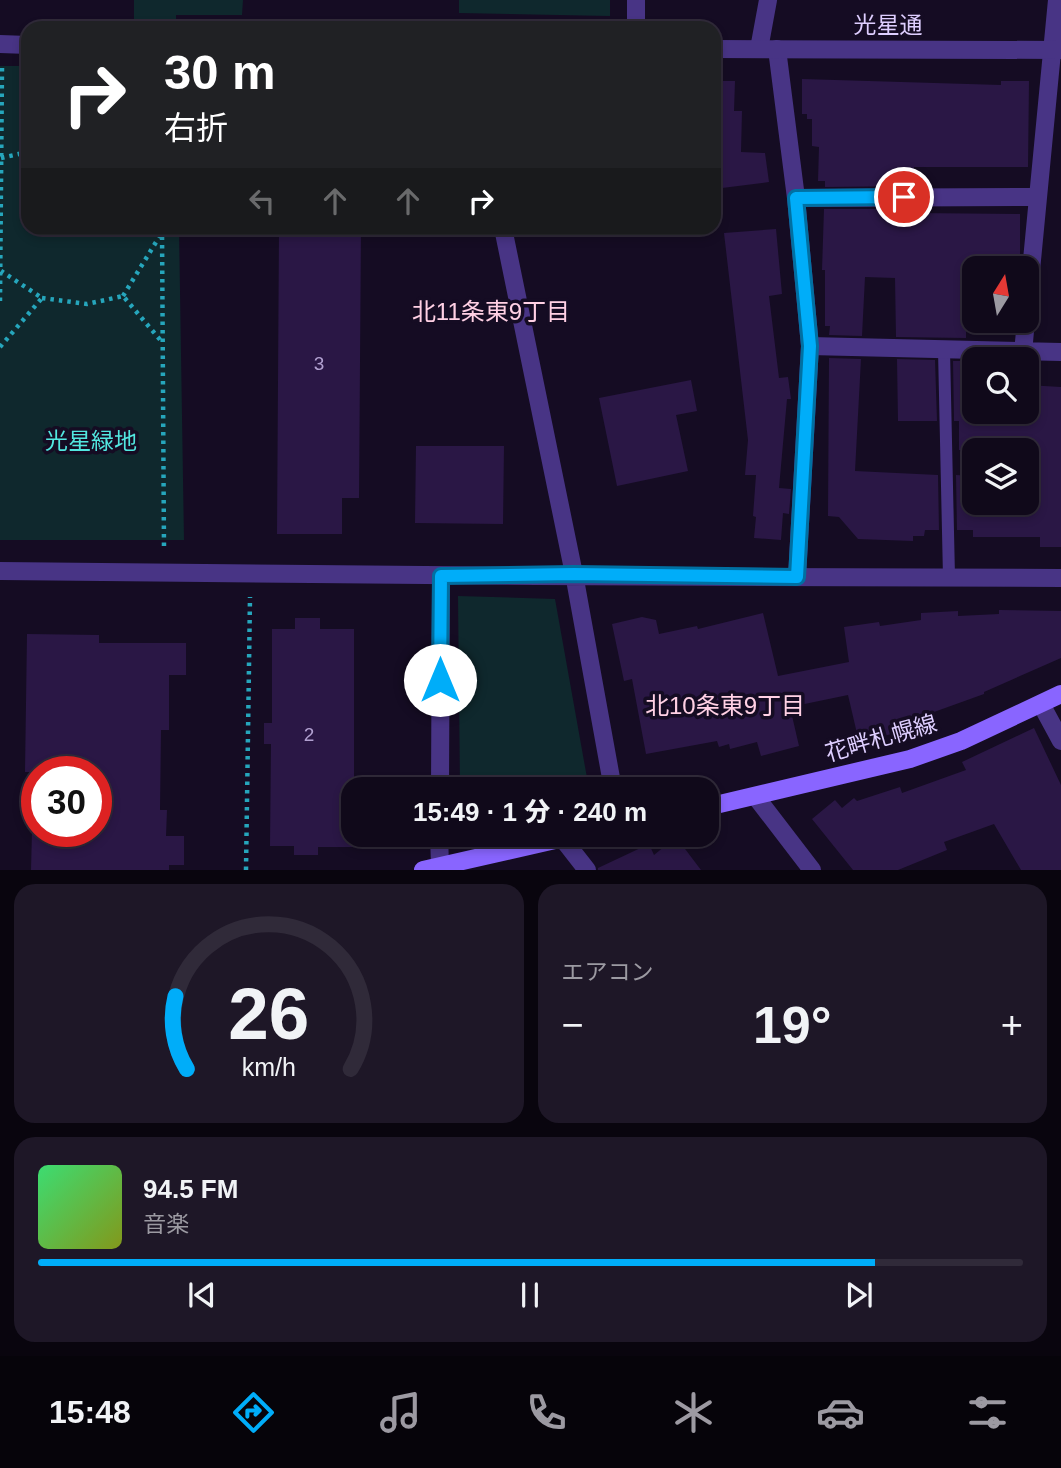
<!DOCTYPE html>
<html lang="ja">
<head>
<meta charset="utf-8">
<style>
  :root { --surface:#10091a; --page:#1e1727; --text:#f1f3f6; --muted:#9c9aa2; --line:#302a39; --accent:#00adf9 }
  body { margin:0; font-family:Helvetica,"Noto Sans JP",sans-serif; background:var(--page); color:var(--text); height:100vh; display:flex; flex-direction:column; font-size:26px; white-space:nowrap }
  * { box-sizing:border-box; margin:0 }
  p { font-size:23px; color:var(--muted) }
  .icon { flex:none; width:38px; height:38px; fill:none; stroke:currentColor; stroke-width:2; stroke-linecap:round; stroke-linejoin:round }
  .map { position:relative; height:870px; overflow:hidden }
  .side { display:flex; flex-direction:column; gap:14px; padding:14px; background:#09050e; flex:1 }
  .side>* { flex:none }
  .top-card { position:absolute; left:21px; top:21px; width:700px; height:214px; border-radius:21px; box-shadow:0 4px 10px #0003,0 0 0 2px var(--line); background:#202124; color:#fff; overflow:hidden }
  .needle { width:46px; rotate:11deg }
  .tools { position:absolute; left:962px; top:256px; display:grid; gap:14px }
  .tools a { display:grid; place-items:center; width:77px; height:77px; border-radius:14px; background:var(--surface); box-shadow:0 4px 10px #0003,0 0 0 2px var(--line); font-size:35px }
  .speed { position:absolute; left:21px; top:756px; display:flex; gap:14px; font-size:35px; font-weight:700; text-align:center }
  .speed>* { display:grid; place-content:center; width:91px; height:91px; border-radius:50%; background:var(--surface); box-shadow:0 4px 10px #0003,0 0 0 2px var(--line); line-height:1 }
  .speed .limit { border:10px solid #d22; background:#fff; color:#111 }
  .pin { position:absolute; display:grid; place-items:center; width:60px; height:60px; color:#fff; margin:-30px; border:4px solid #fff; border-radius:50%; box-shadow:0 2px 7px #0007 }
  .me { position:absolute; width:77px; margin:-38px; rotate:0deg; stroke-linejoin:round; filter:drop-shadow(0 0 5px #0008) }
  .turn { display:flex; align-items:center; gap:24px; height:147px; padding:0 28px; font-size:32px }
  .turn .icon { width:91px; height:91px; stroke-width:2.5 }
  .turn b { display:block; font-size:49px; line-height:60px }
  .lanes { display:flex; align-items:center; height:66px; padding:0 28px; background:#0003; justify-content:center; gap:35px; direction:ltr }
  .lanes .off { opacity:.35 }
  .big { font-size:52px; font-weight:800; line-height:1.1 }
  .side .card { flex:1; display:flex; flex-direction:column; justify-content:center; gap:10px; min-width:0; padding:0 24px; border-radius:21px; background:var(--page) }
  .side .dial { align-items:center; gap:0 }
  .dial svg { height:182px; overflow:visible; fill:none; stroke:var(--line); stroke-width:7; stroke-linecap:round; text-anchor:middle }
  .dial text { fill:var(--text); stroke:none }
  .song { display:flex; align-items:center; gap:21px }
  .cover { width:84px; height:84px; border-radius:10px; background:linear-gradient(135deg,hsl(140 70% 55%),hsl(70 70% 35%)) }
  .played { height:7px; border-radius:4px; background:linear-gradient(90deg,var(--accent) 85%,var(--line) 85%) }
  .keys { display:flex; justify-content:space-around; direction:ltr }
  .heat { display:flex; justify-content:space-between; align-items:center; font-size:38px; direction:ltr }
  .side .tiles { flex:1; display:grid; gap:14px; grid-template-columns:1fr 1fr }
  .card:last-child { grid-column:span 2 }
  .trip { position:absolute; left:341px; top:777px; width:378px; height:70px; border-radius:21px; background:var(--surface); box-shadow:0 4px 10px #0003,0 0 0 2px var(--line); font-weight:800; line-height:70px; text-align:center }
  .menu { display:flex; height:112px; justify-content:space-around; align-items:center; background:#06040a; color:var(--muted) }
  .menu .icon { width:49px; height:49px }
  .menu .selected { color:var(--accent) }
  .menu b { font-size:32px; color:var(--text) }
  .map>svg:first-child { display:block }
  .green { fill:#0f282d }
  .building { fill:#2a1745 }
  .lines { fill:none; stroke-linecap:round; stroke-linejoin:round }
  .path { stroke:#26a6bc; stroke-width:4.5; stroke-dasharray:3.5 5; stroke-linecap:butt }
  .service { stroke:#483485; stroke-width:12 }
  .minor { stroke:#483485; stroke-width:18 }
  .tertiary { stroke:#483485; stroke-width:18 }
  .secondary { stroke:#8965ff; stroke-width:18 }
  .route-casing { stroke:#0070a2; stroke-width:18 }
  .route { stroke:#00adf9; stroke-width:12 }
  .labels { text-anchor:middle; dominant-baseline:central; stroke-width:7; stroke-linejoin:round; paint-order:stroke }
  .number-label { font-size:19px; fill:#b1a0d0 }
  .street-label { font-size:23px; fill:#deceff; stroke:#150c23 }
  .park-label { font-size:23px; fill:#52e7e0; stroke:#150c23 }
  .neighbourhood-label { font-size:24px; fill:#ffd0e4; stroke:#150c23 }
</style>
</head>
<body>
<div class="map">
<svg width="1061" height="870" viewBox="0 0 1061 870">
  <rect width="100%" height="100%" fill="#150c23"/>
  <!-- green -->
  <path class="green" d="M134,0H243L242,15H176V28H134Z
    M459,0H610V16L459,13Z
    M0,66H28V228H179L184,540H0Z
    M458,596L555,599L589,789H460Z"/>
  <!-- building -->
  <path class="building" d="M802,79L1001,85V81H1029L1028,167H914V186L825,187V181H818L819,147L812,146V119H807V114H802Z
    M714,81H735L734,111H742L741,152L765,153L769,182L714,189Z
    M824,209H914V213L1020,214V258H971V308H966V338L896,337L895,278L865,277L862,336L829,335L830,326H825V270H822Z
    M279,228H361L359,498H342V534H277Z
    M776,229L782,294L769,296L779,378L788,377L791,399H787L779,488L791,489L789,514L783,513L781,540L754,538L756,517L753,516L756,475H745L748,440L724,233Z
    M829,358L861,359L855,471L938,475L939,530H925L924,536H913V541L858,539L839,517L828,516Z
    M897,359L935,360L937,421H898Z
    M953,361H965V374H975V411H1027V385L1061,387V547H1040V537H973V530H957L956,475L975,476V502H1027V450H959V421H954Z
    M691,380L697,411L676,415L688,471L617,486L599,398Z
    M416,446H504L503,524L415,523Z
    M999,610L1061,611V658L984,692V694L934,712L936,723L859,742L848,695L790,707L799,746L761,756L757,742L730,749L729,744L719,747L717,741L646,754L632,679L624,681L612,624L642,617L656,620L659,634L697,626L698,629L763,613L778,676L849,662L844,627L879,622L880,626L921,620V613L958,611V616L999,614Z
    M295,618H320V629H354V847H318V855H294V846H270L271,744H264V723H272V629H295Z
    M27,634L99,635V643H186V675H169V730H161L160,810H167L166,836H184V865H169V870H31L32,831H96V772H25Z
    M1034,728L1061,785V870H1021L994,824L944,842L947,850L898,870H853L812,819L835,800L842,808L854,798L857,801L900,787L902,793L966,770L962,762Z
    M676,837L701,870H598V868L649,844L654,855Z"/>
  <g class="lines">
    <!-- path -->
    <path class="path" d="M1,158L28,152
      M162,228L164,550
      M123,296L161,234
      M42,298L87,304L123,296L162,342
      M0,301L2,68
      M0,347L42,298L1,271
      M246,870L250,597"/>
    <!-- service -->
    <path class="service" d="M944,350L949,577"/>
    <!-- minor -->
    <path class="minor" d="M636,0V28
      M759,49L768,0
      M777,49L796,198L810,346L797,577
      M796,198L1038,197
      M503,228L574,574L613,789
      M1027,312L1057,0
      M810,346L1061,352
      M1023,353L1026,320
      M0,571C354,576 707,577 1061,578
      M1041,704L1061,741
      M440,789L441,576
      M756,797L812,870
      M439,835L440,865
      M562,838L587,870"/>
    <!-- tertiary -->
    <path class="tertiary" d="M0,44L28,45
      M714,49L1061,50"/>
    <!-- secondary -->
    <path class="secondary" d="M707,807L910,759L961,741L1061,694
      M423,870L577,835"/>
  </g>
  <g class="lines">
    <defs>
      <path id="route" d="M440,680L441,576L574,574L797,577L810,346L796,198L904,197"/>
    </defs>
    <!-- route casing -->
    <use href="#route" class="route-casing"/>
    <!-- route -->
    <use href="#route" class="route"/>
  </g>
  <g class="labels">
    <!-- number labels -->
    <g class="number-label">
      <text x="319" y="363">3</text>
      <text x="309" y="734">2</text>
    </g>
    <!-- street labels -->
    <g class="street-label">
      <text x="888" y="25">光星通</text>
      <text transform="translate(881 738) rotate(-16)">花畔札幌線</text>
    </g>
    <!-- park labels -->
    <g class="park-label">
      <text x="91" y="441">光星緑地</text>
    </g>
    <!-- neighbourhood labels -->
    <g class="neighbourhood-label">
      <text x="491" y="311">北11条東9丁目</text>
      <text x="725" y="705">北10条東9丁目</text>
    </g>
  </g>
</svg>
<div class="tools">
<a><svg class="needle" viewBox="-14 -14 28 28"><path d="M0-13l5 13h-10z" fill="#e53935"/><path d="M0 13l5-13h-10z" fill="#9c9aa2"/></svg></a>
<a><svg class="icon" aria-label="search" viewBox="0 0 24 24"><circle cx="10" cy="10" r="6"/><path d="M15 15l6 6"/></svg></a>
<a><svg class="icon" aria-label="layers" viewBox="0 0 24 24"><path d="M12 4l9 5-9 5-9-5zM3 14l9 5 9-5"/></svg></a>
</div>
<div class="speed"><div class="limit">30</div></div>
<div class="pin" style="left:904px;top:197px;background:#d93025"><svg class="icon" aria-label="arrive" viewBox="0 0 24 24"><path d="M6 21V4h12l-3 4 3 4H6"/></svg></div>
<svg class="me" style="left:440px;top:680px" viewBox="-20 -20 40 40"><circle r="19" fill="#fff"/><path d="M0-13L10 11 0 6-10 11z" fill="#00adf9"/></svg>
<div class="trip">15:49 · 1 分 · 240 m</div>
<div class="top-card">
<div class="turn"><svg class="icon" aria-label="right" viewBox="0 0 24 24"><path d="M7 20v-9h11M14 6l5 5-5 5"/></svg><div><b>30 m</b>右折</div></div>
<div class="lanes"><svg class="icon off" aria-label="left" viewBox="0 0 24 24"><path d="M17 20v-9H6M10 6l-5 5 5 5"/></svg><svg class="icon off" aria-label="ahead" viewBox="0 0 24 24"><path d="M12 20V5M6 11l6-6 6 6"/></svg><svg class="icon off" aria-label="ahead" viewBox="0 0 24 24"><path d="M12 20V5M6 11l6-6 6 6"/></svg><svg class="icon" aria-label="right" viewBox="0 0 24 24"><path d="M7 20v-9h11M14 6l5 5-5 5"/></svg></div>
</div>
</div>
<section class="side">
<div class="tiles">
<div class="card dial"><svg viewBox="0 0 100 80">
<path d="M14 69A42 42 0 1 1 86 69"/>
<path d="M14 69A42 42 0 0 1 9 37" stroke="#00adf9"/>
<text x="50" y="56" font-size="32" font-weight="700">26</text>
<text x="50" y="72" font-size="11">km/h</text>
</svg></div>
<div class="card"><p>エアコン</p>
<div class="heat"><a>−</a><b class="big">19°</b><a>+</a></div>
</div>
<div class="card">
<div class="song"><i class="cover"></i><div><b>94.5 FM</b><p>音楽</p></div></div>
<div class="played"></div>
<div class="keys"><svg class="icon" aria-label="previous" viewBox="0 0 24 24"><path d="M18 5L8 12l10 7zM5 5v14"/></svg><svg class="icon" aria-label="pause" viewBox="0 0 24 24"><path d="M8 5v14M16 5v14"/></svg><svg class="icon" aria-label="next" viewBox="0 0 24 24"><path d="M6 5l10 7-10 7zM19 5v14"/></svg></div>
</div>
</div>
</section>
<nav class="menu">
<b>15:48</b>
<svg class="icon selected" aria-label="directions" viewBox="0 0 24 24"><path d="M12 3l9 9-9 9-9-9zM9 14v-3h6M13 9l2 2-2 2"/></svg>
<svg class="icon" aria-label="music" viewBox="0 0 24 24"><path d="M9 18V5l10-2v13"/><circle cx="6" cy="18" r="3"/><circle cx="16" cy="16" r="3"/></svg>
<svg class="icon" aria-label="phone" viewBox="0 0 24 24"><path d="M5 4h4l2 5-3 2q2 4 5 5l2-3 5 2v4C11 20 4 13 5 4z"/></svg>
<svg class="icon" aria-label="climate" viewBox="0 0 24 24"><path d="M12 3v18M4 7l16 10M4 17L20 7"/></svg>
<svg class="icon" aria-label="car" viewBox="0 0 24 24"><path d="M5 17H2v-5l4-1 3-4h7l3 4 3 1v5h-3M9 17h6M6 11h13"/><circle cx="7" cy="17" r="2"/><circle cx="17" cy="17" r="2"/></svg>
<svg class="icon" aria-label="filters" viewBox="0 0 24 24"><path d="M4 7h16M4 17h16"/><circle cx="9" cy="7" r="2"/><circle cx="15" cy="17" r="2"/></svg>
</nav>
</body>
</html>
